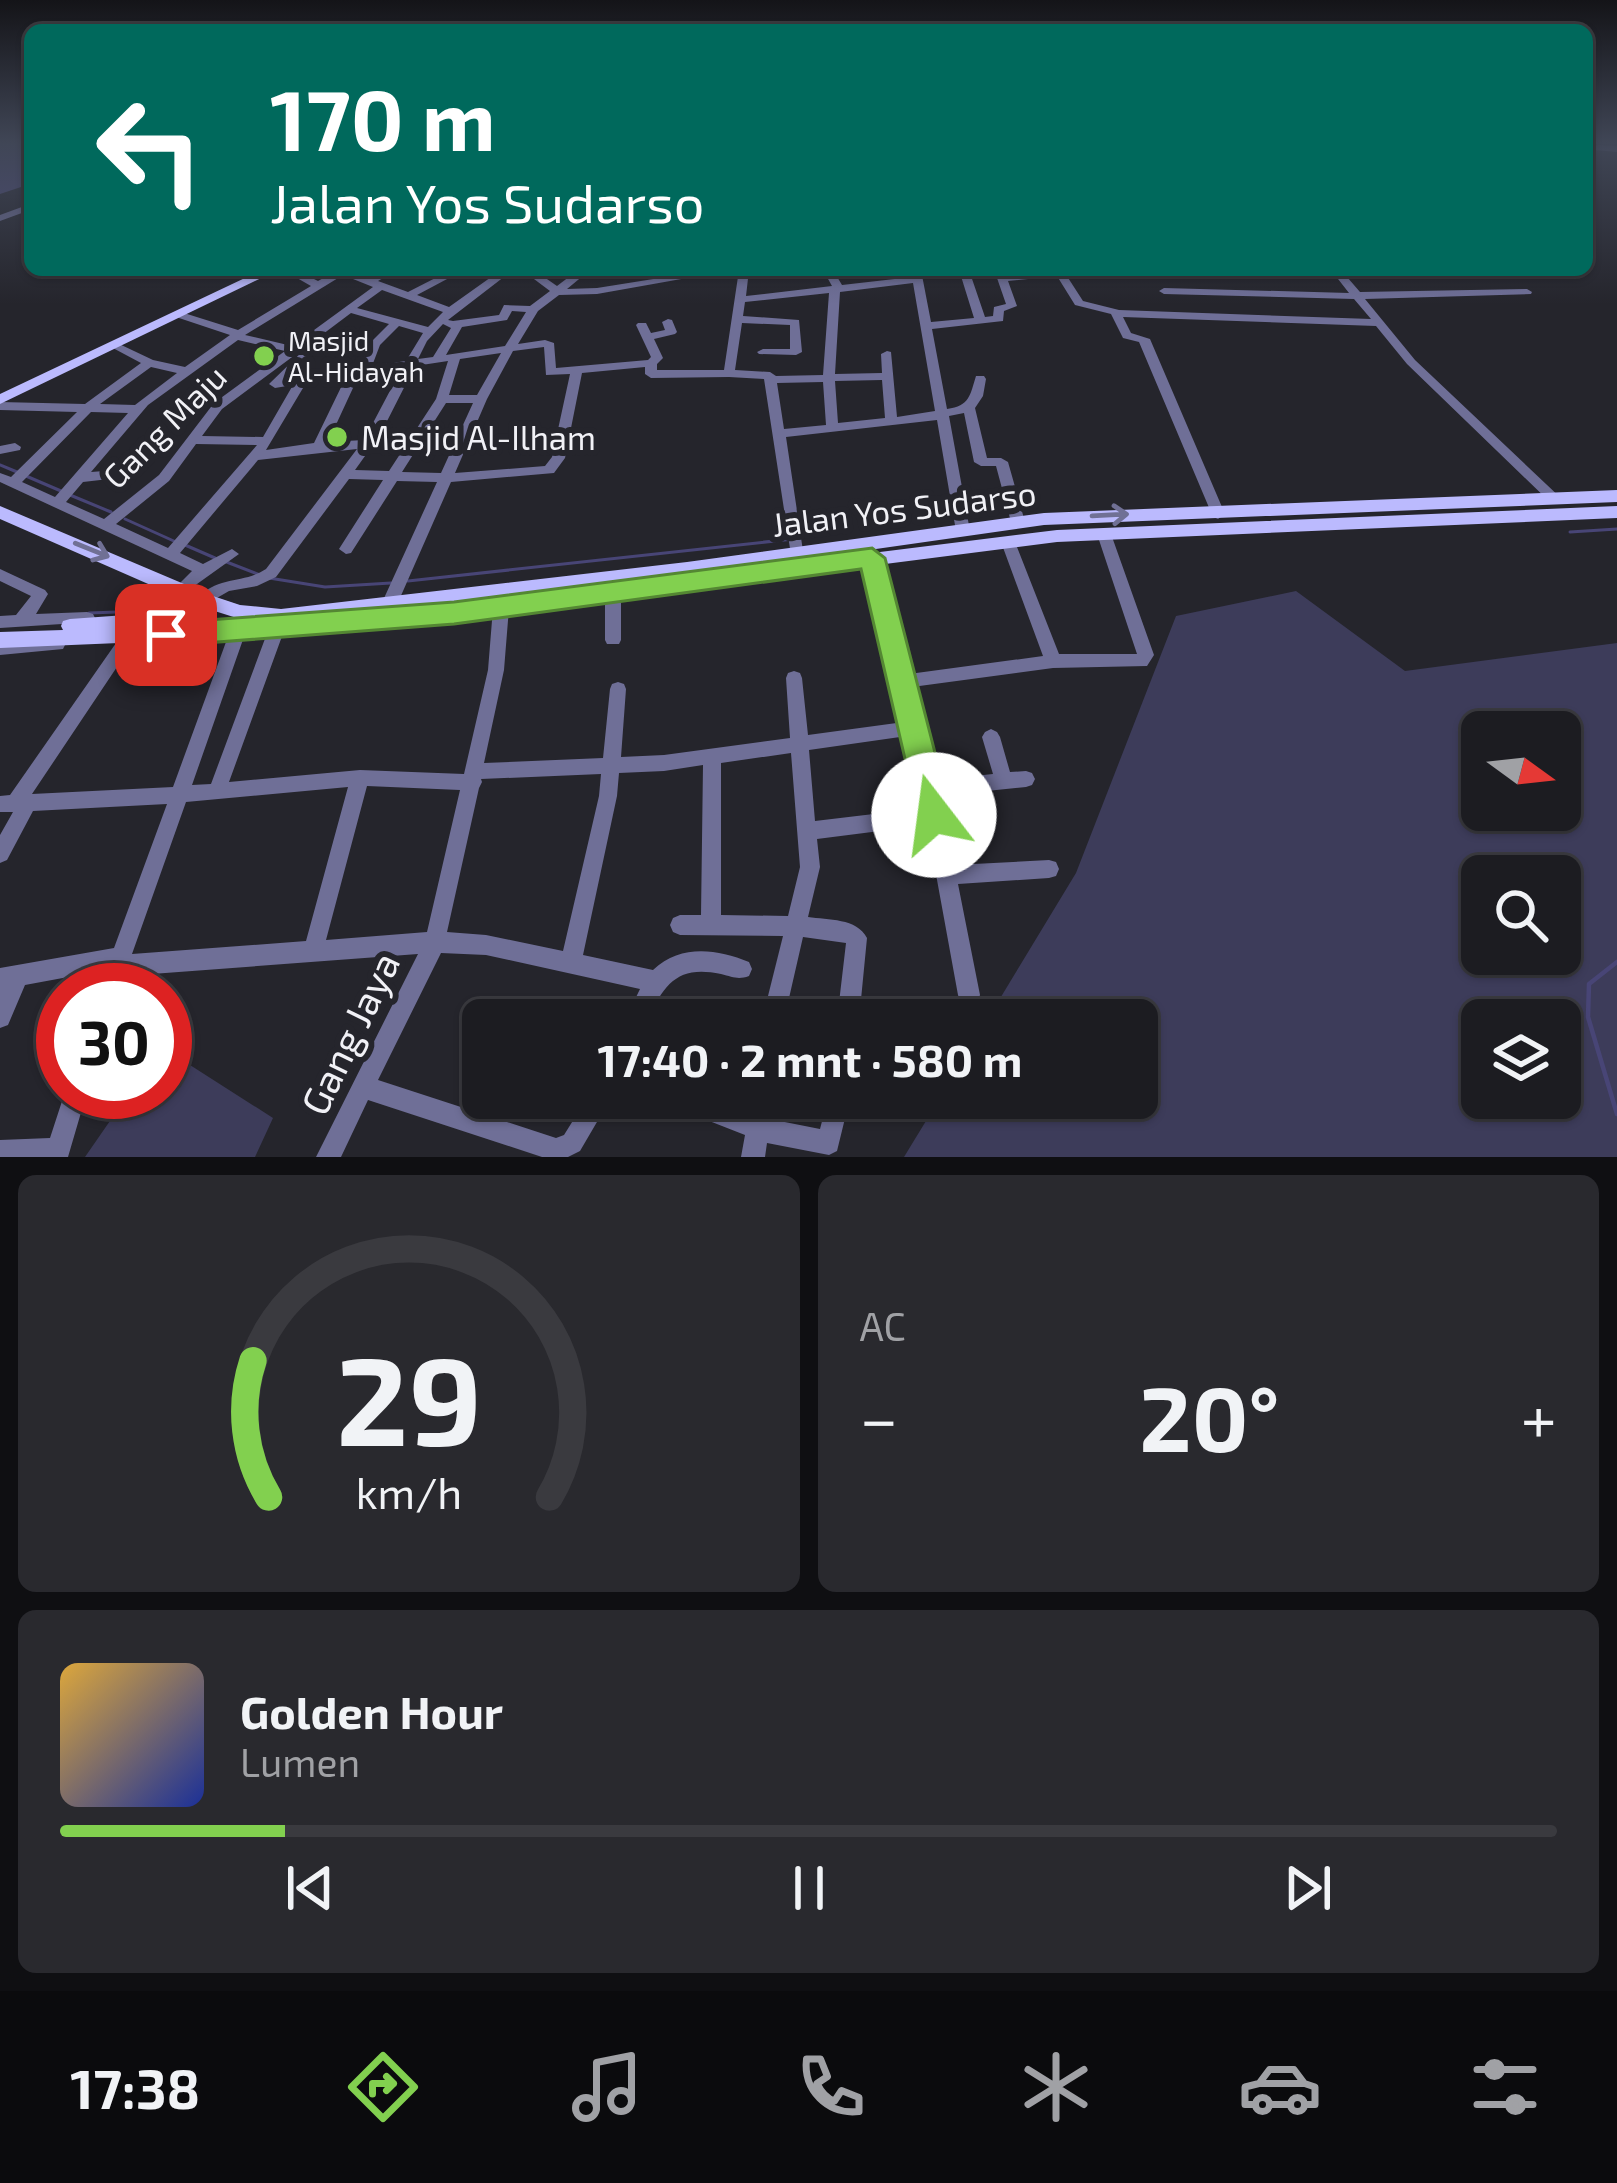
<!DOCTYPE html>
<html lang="id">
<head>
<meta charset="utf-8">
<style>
  :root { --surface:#1c1c21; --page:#29292e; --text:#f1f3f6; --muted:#a0a1a5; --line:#3a3a3f; --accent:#82d04f }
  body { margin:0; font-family:"Exo 2",sans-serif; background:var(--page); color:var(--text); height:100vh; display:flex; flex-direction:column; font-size:45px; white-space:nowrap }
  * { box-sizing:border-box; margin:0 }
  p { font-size:39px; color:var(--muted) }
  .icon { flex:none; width:66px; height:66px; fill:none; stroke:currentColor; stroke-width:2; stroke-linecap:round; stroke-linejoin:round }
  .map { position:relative; height:1157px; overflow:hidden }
  .drawer { display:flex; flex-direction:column; gap:18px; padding:18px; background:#0f0f12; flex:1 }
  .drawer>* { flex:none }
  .hud { position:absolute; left:24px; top:24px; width:1569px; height:252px; border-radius:18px; box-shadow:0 3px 9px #0004,0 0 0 3px var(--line); background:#00695c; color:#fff; overflow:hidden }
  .needle { width:78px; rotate:105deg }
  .buttons { position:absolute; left:1461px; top:711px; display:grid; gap:24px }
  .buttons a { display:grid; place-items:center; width:120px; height:120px; border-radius:18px; background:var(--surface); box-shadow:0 3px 9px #0004,0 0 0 3px var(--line); font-size:60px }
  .speed { position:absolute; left:36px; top:963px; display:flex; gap:24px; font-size:60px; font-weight:700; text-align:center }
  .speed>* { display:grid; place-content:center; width:156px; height:156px; border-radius:50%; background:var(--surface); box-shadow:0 3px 9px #0004,0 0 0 3px var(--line); line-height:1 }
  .speed .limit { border:18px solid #d22; background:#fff; color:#111 }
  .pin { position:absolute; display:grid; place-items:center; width:102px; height:102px; color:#fff; margin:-51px; border-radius:24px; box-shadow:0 6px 18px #0006 }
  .me { position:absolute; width:132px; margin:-66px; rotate:345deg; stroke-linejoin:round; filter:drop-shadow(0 0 9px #0008) }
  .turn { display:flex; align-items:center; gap:42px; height:252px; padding:0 48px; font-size:54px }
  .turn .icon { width:156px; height:156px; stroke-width:2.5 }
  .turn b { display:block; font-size:84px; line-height:102px }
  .big { font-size:90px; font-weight:700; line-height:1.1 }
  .drawer .card { flex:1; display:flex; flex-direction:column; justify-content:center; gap:18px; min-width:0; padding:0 42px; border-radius:18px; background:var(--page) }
  .drawer .dial { align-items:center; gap:0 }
  .dial svg { height:312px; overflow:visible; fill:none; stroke:var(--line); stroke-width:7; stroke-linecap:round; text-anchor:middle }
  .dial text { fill:var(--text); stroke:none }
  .song { display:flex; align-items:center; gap:36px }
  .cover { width:144px; height:144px; border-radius:18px; background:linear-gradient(135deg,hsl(40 70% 55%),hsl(230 70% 35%)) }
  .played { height:12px; border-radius:6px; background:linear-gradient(90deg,var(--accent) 15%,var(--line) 15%) }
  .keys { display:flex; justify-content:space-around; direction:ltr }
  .heat { display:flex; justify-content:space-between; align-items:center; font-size:66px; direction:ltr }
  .drawer .tiles { flex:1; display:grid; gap:18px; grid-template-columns:1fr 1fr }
  .card:last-child { grid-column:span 2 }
  .trip { position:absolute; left:462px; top:999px; width:696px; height:120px; border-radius:18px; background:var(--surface); box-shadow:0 3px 9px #0004,0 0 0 3px var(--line); font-weight:700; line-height:120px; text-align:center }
  .menu { display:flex; height:192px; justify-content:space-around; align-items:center; background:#0b0b0d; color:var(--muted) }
  .menu .icon { width:84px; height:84px }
  .menu .selected { color:var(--accent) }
  .menu b { font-size:54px; color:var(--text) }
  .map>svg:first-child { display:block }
  .green { fill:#3d3c5a; fill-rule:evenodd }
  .forest { fill:#504d7f }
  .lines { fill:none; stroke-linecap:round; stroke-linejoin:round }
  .stream-far1 { stroke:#484576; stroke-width:3 }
  .stream { stroke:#484576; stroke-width:4.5 }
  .minor { fill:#6f6f97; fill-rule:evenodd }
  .major { fill:#bbbafe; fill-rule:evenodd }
  .oneway { stroke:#707095 }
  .route { fill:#82d04f; stroke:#548733; stroke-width:3 }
  .poi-dot { fill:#82d04f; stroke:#25252c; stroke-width:4.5 }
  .labels { text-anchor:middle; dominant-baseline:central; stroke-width:12; stroke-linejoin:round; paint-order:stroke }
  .far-poi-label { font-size:27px; fill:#f1f1f6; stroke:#25252c; text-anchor:start }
  .street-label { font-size:33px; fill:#f1f1f6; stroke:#25252c }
  .poi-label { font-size:33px; fill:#f1f1f6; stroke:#25252c; text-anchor:start }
  .near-street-label { font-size:39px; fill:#f1f1f6; stroke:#25252c }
</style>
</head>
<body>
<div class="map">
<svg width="1617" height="1157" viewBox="0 0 1617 1157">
  <rect width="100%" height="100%" fill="#25252c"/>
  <!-- green -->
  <path class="green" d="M1296,591L1405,671L1617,643V1157H904L940,1098H1137V1020H987L1076,873L1176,616ZM1482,732H1560V810H1482ZM1482,876H1560V954H1482ZM1482,1020H1560V1098H1482Z
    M165,1049L273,1118L255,1157H85L130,1092H165Z"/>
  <!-- forest -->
  <path class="forest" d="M0,142H30V184L0,194Z"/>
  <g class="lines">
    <!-- stream-far1 -->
    <path class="stream-far1" d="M0,465L17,472
      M26,476L61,491
      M70,495L111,512
      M125,519L176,542
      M1570,532L1617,529
      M185,545L215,558
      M224,561L260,575
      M269,578L325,587L391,583
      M408,581L793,539
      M89,613L117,612"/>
    <!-- stream -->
    <path class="stream" d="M1617,962L1589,984L1588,1017L1617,1114"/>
    <!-- minor -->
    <path class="minor" d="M1598,145L1617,146V152L1595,150V146Z
      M30,204V210L0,221V215Z
      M283,270H296L318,281L334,272L333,270H348L369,278L384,270H397L378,281L408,292L451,270H464L417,295L449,307L501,270H513L448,320L453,321L499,315L504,305L530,306L550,291L522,270H534L557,286L578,270H590L567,289L597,288L691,273V277L687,278L597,294L559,295L538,311L518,344L545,340L554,343L556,368L648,360L651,357L636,325L638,323H646L651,333L665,330L662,322L668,319L672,320L677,332L675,334L654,339L663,358L657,364V370H724L739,270H749L746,296L832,286L823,270H833L842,285L912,277L911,270H921L931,322L974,318L960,273L965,270L970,273L985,317L993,316L994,307L1006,304L997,278L998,276L1063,270L1083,301L1119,310L1371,319L1354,299L1164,294L1159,291L1164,288L1349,293L1331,270H1341L1360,292L1527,289L1532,292L1531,294L1365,299L1415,360L1564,501L1562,504H1552L1407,364L1376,326L1123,317L1131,333L1150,339L1225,514L1218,519L1213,517L1139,342L1123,338L1111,314L1075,305L1057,276L1008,281L1017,306L1004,311L1003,321L932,329L947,409C970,406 970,395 976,376H984L986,379L983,396L975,408L987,458H1001L1008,462L1025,522L1018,527L1011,522L996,466H981L974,462L964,413L949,416L970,531L968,535H958L956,531L937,420L786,437L803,551L796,556L791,555L764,379L729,377L651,378L645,374V367L582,373L565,458L554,473L451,482L396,607L393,611H383L380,607L437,482L397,481L351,553L346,554L339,549L383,480L349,479L276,577L257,586L229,591L203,606L198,604L195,600C220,574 241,585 266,569L357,449L258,460L180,553L203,564L232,549L239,554L183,594L178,592L175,588L192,571L0,482V473L11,477L77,412L0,410V402L85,404L141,363L111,347V343L115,342L153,360L185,367L230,335L176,317V313H184L238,330L311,286ZM343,275L373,287L299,341L293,342L292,346L245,335ZM913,283L935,411L897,417L891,352L887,351L881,354L882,373L835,374L840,292ZM382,290L443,312L428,327L357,308ZM829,293L823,375L776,376L770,372L735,370L742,323L790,325V349H763L757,352L759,354L796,355L802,352L799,320L743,316L745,302ZM512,311L526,312L505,346L446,355L462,327L507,320ZM351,313L389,324L370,343L323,340L311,343ZM443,324L451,328L433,357L418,359L427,341ZM399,326L423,333L406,361L372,366L380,345ZM238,340L285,351L214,403L159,475L104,519L66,502L83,482L135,476L137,473L135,470L130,469L91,472L148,405ZM325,347L367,350L359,368L288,378L318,349ZM544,347L546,375L570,374L552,457L545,466L455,473L487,399L513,351ZM303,349H305L269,384L275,388L293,385L263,437L202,436L222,409ZM501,353L477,395H449L460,359ZM448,361L436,399L389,471L355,470L380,435L415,366ZM151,367L177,373L135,405L100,404ZM402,368L364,440L328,442L359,375ZM346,377L314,443L266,450L306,383ZM882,380L885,418L838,423L835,381ZM823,382L826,425L784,429L777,383ZM446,403H473L441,473L402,472ZM91,412L128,413L55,497L22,482ZM196,444L257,445L168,548L116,524L169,481Z
      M15,443L21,447L20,450L0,454V446Z
      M1104,529L1111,534L1154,655L1147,666L1053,668L912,687L935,780L993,774L982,737L985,732L991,729L997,732L1000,737L1010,772L1026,771L1032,773L1035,779L1032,785L1026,787L939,796L954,865L1049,860L1056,862L1059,869L1056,876L1049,878L958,884L980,995L977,1003L969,1006L961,1003L958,995L927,825L817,839L820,867L808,917C828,920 857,918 867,938L859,1020H837L846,943L803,937L784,1020H762L783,936L680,935L673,932L670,925L673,918L680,915H701L703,765L664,771L619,773L617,796L583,955L653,970C681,944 716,949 749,962L752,969L749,976C738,980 733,977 721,974C678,965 665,983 647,1020H625L640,989L486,955L441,953L378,1080L556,1138L564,1135L587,1098H611L580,1151L568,1157H542L368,1100L341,1157H316L418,954L125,976L120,990H98L106,970L25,985L8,1025L0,1028V968L114,948L167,804L33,811L7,860L0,863V835L13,812H0V796L10,795L123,633H135L137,637L32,794L173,787L230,631L232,627H244L246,631L192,785L211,784L269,628L271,624H283L285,628L229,782L360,770L464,774L488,670L493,608L496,604H506L509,608L504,670L484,763L603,758L610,689L612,684L618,682L624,684L626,689L621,757L664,755L790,738L786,678L788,673L794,671L800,673L802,678L808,735L904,722L865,558L867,554H877L879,558L909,674L1043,656L1001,542L1008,537L1015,542L1059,654H1137L1097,534ZM907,736L919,785L917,789L924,808L815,821L809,750ZM791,753L800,867L788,916L721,915V763ZM601,774L599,796L563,951L486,935L447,932L479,788L482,782L481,779ZM367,786L460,790L427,932L326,940ZM348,787L306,941L132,954L186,802Z
      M0,569L45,590L48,594L36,614L87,612L93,614L95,618L93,622L0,628V616L16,615L31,596L0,581Z
      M613,588L618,590L621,594V640L619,644H607L605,640V594L608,590Z
      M57,639L63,641L65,645L63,649L0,655V643Z
      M65,1092H87L68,1157H0V1140L50,1138Z
      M668,1098H709L734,1108L737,1098H759L754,1116L820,1129L828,1098H850L837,1151L829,1155L767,1143L765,1157H741L745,1135L671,1106Z"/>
    <!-- major -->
    <path class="major" d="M262,270H278L0,404V394Z
      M1617,490V502L1044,525L687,576L349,615L408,611L1057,530L1617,506V518L1057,542L408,625L238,638L0,648V632L63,630L61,626L63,621L70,619L168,612L187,601L0,519V506L210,595L240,605L281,609L687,562L1044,513ZM205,608L240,619L265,622L173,626Z"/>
  </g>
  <!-- one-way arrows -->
  <defs><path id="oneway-shaft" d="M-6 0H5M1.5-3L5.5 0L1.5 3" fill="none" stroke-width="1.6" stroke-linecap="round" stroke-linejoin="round" transform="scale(3)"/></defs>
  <g class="oneway">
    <use href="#oneway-shaft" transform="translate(1110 515) rotate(-3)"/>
    <use href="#oneway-shaft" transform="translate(92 550) rotate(22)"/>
  </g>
  <!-- sky -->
  <linearGradient id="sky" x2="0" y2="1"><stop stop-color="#141418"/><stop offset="0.47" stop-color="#404656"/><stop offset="1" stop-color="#404656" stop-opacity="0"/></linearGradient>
  <rect width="1617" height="304" fill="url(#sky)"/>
  <!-- route -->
  <path class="route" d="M872,548L885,558L951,815L946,826L934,831L923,826L918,815L861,569L454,624L166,646L155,643L151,635L155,627L166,623L454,602Z"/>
  <!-- markers -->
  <g class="poi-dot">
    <circle cx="264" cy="356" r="12"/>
    <circle cx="337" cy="437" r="12"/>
  </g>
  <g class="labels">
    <!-- far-poi labels -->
    <g class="far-poi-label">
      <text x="288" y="340">Masjid<tspan x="288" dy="31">Al-Hidayah</tspan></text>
    </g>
    <!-- street labels -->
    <g class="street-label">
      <text transform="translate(164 426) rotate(-45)">Gang Maju</text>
      <text transform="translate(904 508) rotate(-7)">Jalan Yos Sudarso</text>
    </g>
    <!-- poi labels -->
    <g class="poi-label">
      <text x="361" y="437">Masjid Al-Ilham</text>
    </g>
    <!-- near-street labels -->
    <g class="near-street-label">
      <text transform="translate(349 1033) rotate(-64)">Gang Jaya</text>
    </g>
  </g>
</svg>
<div class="buttons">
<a><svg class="needle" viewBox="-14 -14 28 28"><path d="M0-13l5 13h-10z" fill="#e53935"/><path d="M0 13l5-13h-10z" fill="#a0a1a5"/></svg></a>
<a><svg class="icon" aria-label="search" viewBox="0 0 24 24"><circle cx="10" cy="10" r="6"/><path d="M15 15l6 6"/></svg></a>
<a><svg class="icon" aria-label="layers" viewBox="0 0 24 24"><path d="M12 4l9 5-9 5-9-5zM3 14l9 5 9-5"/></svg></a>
</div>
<div class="speed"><div class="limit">30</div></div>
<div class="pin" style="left:166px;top:635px;background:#d93025"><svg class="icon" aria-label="arrive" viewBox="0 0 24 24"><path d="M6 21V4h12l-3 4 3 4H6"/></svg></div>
<svg class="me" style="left:934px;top:815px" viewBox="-20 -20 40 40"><circle r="19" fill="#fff"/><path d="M0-13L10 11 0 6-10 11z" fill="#82d04f"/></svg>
<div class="trip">17:40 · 2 mnt · 580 m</div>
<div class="hud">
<div class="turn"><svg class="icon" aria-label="left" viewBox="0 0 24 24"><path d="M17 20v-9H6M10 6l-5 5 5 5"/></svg><div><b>170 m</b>Jalan Yos Sudarso</div></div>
</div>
</div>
<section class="drawer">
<div class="tiles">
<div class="card dial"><svg viewBox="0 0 100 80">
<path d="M14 69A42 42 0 1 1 86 69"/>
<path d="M14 69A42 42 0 0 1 10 34" stroke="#82d04f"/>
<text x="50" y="56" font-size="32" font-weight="700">29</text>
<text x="50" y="72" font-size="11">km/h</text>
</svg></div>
<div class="card"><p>AC</p>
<div class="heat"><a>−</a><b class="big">20°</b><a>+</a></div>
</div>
<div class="card">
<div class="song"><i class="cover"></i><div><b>Golden Hour</b><p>Lumen</p></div></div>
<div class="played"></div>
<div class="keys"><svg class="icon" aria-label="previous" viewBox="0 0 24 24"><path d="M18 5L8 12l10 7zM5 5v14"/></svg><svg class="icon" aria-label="pause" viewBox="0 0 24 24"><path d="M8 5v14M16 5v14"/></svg><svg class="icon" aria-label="next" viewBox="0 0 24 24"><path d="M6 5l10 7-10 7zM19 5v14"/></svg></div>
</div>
</div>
</section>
<nav class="menu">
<b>17:38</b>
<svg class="icon selected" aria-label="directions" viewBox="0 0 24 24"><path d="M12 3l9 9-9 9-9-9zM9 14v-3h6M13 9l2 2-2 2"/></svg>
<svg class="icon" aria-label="music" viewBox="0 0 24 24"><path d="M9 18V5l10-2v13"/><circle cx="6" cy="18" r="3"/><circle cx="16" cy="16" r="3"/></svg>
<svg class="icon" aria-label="phone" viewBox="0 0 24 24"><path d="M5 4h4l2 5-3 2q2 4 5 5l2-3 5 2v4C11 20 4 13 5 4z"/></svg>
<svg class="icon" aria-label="climate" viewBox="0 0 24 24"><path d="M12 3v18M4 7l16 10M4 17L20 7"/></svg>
<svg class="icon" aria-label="car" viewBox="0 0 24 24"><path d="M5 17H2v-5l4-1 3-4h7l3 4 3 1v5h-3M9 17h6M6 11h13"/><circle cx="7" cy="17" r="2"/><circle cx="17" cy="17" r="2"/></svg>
<svg class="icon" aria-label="filters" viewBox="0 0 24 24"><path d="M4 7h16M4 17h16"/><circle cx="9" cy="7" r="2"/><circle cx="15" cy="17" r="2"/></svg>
</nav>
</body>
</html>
